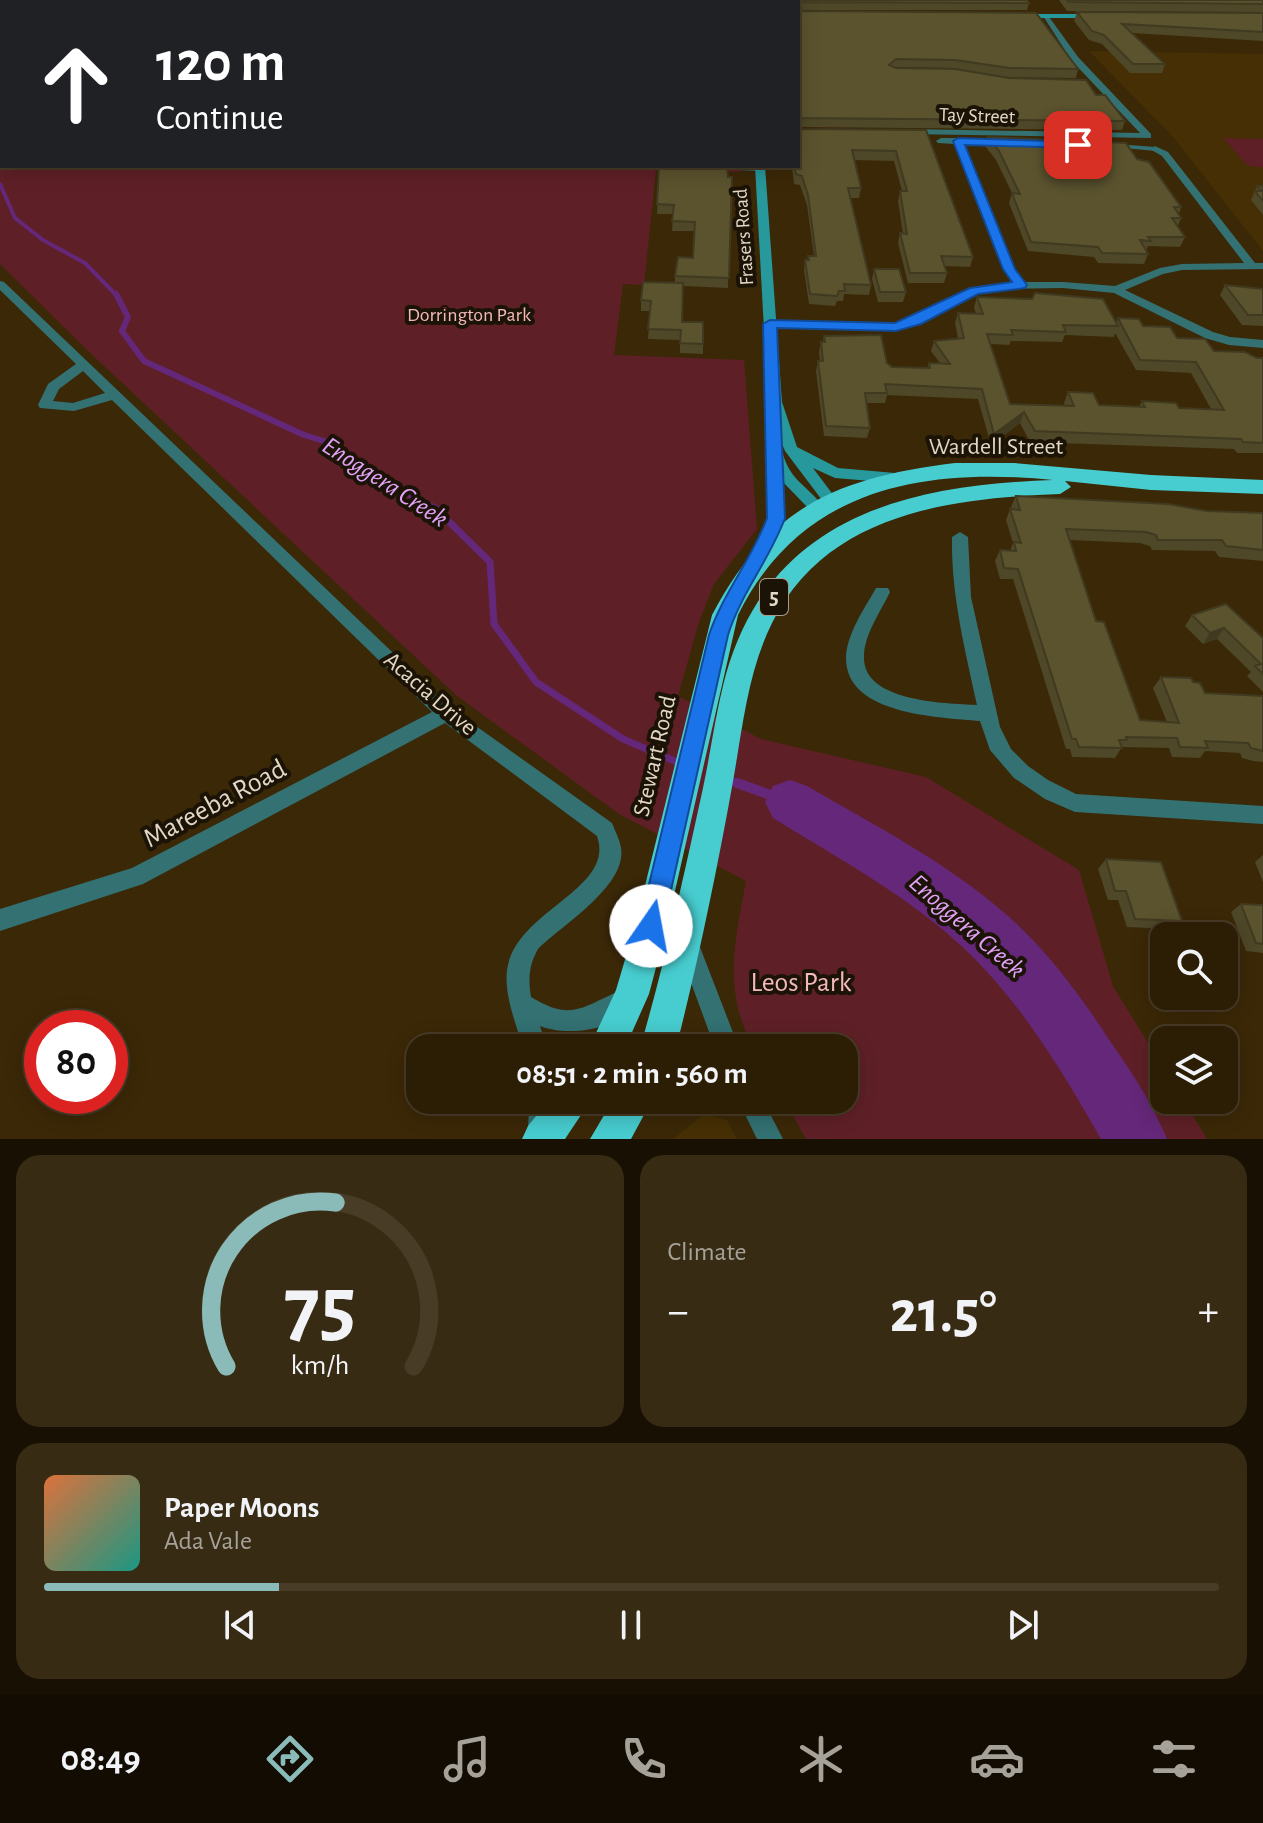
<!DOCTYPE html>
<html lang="en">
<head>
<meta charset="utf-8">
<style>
  :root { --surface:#2c1e05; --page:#382b13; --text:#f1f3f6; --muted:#a6a29a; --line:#483c27; --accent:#8bbbb9 }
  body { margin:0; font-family:"Alegreya Sans",sans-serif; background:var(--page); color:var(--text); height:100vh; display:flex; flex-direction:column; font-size:30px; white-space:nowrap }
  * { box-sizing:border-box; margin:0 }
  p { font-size:26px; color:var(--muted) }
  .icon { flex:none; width:44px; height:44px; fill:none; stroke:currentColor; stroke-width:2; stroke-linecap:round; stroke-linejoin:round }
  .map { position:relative; height:1139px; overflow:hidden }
  .drawer { display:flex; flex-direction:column; gap:16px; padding:16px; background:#181003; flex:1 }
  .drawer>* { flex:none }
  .guide { position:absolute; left:0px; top:0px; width:800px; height:168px; box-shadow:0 4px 20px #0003,0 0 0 2px var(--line); background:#202124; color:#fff; overflow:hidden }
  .controls { position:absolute; left:1150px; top:922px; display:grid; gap:16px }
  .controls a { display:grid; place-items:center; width:88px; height:88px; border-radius:16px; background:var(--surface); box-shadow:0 4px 20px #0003,0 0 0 2px var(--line); font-size:40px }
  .speed { position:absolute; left:24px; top:1010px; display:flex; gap:16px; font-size:40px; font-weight:700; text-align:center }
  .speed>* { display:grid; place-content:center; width:104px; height:104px; border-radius:50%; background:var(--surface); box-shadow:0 4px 20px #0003,0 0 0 2px var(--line); line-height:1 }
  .speed .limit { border:12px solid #d22; background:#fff; color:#111 }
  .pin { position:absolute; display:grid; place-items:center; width:68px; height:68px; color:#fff; margin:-34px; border-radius:16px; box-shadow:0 4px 12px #0006 }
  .me { position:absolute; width:88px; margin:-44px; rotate:12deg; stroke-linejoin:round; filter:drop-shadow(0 0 6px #0008) }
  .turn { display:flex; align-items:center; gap:28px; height:168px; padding:0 24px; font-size:36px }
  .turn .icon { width:104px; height:104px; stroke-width:2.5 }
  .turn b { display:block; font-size:56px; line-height:68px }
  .big { font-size:60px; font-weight:600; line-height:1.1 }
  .drawer .widget { flex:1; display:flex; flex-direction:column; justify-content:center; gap:12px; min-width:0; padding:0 28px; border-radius:24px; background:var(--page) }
  .drawer .dial { align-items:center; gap:0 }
  .dial svg { height:208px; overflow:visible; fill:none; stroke:var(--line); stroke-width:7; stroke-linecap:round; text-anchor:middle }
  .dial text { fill:var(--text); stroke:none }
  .song { display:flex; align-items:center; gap:24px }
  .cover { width:96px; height:96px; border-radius:12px; background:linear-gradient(135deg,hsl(20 70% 55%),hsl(170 70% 35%)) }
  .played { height:8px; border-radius:4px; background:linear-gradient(90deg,var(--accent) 20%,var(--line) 20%) }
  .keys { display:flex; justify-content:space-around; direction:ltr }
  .heat { display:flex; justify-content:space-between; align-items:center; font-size:44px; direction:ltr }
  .drawer .tiles { flex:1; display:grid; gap:16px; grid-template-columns:1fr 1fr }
  .widget:last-child { grid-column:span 2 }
  .trip { position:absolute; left:406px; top:1034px; width:452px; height:80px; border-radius:24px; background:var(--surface); box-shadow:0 4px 20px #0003,0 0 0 2px var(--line); font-weight:600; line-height:80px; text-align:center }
  .tabs { display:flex; height:128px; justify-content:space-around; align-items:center; background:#120c02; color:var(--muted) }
  .tabs .icon { width:56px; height:56px }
  .tabs .active { color:var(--accent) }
  .tabs b { font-size:36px; color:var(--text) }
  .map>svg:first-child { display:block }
  .built { fill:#462f04 }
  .green { fill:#5e2026 }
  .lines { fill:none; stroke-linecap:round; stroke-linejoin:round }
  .stream-far4 { stroke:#652779; stroke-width:3 }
  .stream-far3 { stroke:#652779; stroke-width:4 }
  .stream-far2 { stroke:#652779; stroke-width:6 }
  .stream-far1 { stroke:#652779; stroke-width:7 }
  .stream { stroke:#652779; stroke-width:10 }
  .river { fill:#652779; fill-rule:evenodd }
  .lane { fill:#337173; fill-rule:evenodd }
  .street { fill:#337173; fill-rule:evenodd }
  .secondary { fill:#27989b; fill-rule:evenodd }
  .highway { fill:#47cccf; fill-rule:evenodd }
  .wall { fill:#4e4728; fill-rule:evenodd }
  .shaded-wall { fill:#403a20 }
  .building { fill:#5b532e; stroke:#403a20; stroke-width:2 }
  .route { fill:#1a73e8; stroke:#114b97; stroke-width:2 }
  .labels { text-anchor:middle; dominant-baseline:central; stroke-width:8; stroke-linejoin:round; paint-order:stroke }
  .far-street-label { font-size:20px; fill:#e3d7c5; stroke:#1b1306 }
  .far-park-label { font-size:20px; fill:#f3b8b9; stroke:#1b1306 }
  .shield { fill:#1b1306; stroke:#a79c8c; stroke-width:2 }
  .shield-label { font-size:22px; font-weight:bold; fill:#e3d7c5 }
  .street-label { font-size:24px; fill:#e3d7c5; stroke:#1b1306 }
  .water-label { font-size:26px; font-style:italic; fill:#e2a1f8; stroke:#1b1306 }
  .near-street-label { font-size:28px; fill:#e3d7c5; stroke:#1b1306 }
  .near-park-label { font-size:28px; fill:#f3b8b9; stroke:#1b1306 }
</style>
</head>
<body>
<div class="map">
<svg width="1263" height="1139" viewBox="0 0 1263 1139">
  <rect width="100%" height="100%" fill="#3b2807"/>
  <!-- built -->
  <path class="built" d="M1089,51L1263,54V251L1174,138Z
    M704,1114L727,1120L737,1139H673Z"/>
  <!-- green -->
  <path class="green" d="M0,0L124,2H2V166H739L740,172L656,170L644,285L623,284L614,355L744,360L757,529L714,584L699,622L678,696L761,739L926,777L1079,870L1113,986L1164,1069V1100H1183L1207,1139H806L784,1100H844V1048H754C722,992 735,941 746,881L619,814L457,696L87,350L0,264Z
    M1223,138L1263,139V167L1248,166Z"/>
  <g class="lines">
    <!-- stream-far4 -->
    <path class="stream-far4" d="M102,2L105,0
      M0,102L2,99"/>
    <!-- stream-far3 -->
    <path class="stream-far3" d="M0,184L15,218L43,240L85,263L117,296"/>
    <!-- stream-far2 -->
    <path class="stream-far2" d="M116,294L128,317L122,331L144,361L304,435L337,445L357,467L439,510"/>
    <!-- stream-far1 -->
    <path class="stream-far1" d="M435,508L490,562L494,624L536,682L623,739L684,765
      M726,779L743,785"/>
    <!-- stream -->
    <path class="stream" d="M737,783L790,802"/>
    <!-- river -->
    <path class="river" d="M790,780L807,786C876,826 948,863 1008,916C1049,952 1082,998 1112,1044C1133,1074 1153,1105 1167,1139H1101C1064,1074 1025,1009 972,956C914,899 841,860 773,818L765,802L773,786Z"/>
    <!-- lane -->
    <path class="lane" d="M958,139L1000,140L1003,142L1000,144L956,142V140Z
      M1116,144L1155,147L1158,149L1155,151L1114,147L1113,146Z
      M715,166L760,167L763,169L760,171L713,169V167Z"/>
    <!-- street -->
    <path class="street" d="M599,0H608L597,2Z
      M1047,14L1078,57L1151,134V138L905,134V130L908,129L1140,133L1072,61L1043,16Z
      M941,138H958L963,141L1014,269L1025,282H1063L1115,286L1160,268L1182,264L1244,263L1162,156L1150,149L1155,146L1168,152L1255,263H1263V269L1182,270L1163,274L1125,290L1213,332L1230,337L1263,340V348L1229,345L1205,338L1114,293L1063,288L998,289L979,294L920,324L896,331L766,327L764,324L770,320L895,323C938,311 967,283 1013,282L1003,269L954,144L938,143L936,141Z
      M0,281L4,282L452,709L612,823C615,831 620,840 621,848C627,886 562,925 538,949C529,965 528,978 531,997C573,1023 584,1005 622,990L630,993L633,1001C621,1031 567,1037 540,1026L547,1048H523C516,1023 504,996 507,970C515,910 616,890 597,836L445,723L143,884L0,931V909L132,868L432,712L112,400L74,411L40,408L38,405L48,384L76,364L0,290ZM83,371L105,393L73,403L53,401L59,389Z
      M960,532L968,537L971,597L1000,727L1011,749L1028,766L1048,780L1076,794L1263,806V824L1075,812L1045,799L1014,778L990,750L980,721C939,717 845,715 846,657C847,633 865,608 876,588H888L890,592C881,611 865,633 864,655C861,702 944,703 977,705C965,649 951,595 952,537Z
      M690,939L698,942L739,1048H715L679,950L682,942Z
      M530,1100H554L551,1139H527Z
      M738,1100H763L783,1139H757Z"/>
    <!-- secondary -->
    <path class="secondary" d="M746,0H754V2H746Z
      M1017,14H1096L1100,16L1096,18H1020Z
      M0,68H2V72H0Z
      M755,166H765L782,402L797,447L838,468L895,473L902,478L895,483L835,478L813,468L837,500L835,504H825L785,451L780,439C785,479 803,481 825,508L822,512H812L781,480L784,518L769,554L761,560L753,554L768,518L765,460L769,456L766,415L771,411L768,402Z"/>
    <!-- highway -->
    <path class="highway" d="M955,463H1014L1151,475L1263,480V494L1151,490L1065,481L1071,487L1060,494C951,498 826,513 772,623C747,673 742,733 732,787C716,875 698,962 676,1048H640C665,962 684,875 703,788C711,750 716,711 726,674C771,516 908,485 1053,480C922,467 801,488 738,615L667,926L649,994L625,1048H589L616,990L635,926L712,615C770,506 836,478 955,463Z
      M549,1100H591L565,1139H522L528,1126Z
      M613,1100H652L631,1139H590Z"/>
  </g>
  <!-- wall -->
  <path class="wall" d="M776,0H1027L1029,3L1027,10H798V2H776Z
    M1059,0H1263V12L1067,11Z
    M798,11L1078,69L1076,78L1007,77L953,68L894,67L896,68L1096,95L1125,121L1122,130L799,127V129L926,130L973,257L970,267L944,266L947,273L944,283H908L898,243L900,233L903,234L898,201L900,191H902L894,161L855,160L861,188L859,198H850L871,285L869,295L844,294L843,301H837L835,306L809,304L804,270L805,260H808V256H814L807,205L800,185L794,184L792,166H798Z
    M1077,12L1263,13V41L1132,33L1165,64L1162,73H1130L1102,44L1089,40L1074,21Z
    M988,137L1137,159L1181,207L1179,214L1181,218L1178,226L1185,237L1180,247L1148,246L1146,251L1148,254L1144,264L1098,263L1094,257L1028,251L1009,203L1012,193L996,160L985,146Z
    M659,166H727L728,288L683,286L682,322L703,344V354L680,353V340L648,339L650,311H641V300L675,282V276L693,258L694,231H672L673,214H657Z
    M1257,186H1263V215L1251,200Z
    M874,269L906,292L903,302H878L872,279Z
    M1225,285L1263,289V326L1242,325L1220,295Z
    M977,297L1116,323L1118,318L1214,351L1263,358V453H1237L1234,449L1030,442L1020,423L991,445L978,399L887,395L885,403H866L870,428L867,438L824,436L816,371L818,361H820L819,352L821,342H823L824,336L887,363L892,367L927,368L929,363H940L931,351L934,341L958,338L955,323L958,313L976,314L974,307ZM1115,333L1136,370L1191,373L1211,409L1179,408L1142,401L1139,407L1099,405L1068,392L1064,403L1065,406L1010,404L990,344L1009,345L1011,341L1062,342L1065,335L1114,337Z
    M1016,496L1207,511L1263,513V561L1219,557L1215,551L1152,550L1150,546L1140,543L1070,540L1096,621L1140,720L1167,722L1153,688L1161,677L1193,682L1205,693L1263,696V762L1253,761L1242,758L1240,753L1205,751L1200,758L1172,757L1169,748L1122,747L1115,758L1072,757L1070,749H1066L1013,579H1000L995,561L1000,550L1010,551L1013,543L1006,520L1010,509H1012L1011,507Z
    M1192,615L1263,638V692L1247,676L1251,672L1217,639L1203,644L1185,626Z
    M1263,855V882L1255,862Z
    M1106,859L1182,921L1173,929L1127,927L1118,900H1108L1098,869Z
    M1241,904L1263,905V953L1246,951L1231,912Z"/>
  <!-- shaded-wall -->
  <path class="shaded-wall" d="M457,0H471L468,2H453Z
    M574,0H586L583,2H571Z
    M1024,412L1020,423L991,445L994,434Z
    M1224,628L1217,639L1203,644L1210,633Z"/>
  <!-- building -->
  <path class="building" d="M147,0H457L453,2H144Z
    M525,0H574L571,2H521Z
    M604,0H734V2H604Z
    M777,0H1027L1029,3L799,2L798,4V2H777Z
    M1067,0H1263V4L1069,2Z
    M798,11L1036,13L1078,69L1010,68L955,60L896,59L889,65L896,68L955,69L1009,78L1086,80L1096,95H1105L1125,121L798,118Z
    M1077,12L1263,13V32L1122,24L1165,64H1133L1104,35L1092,31Z
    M798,123L799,129L926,130L973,257L941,256L947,273H910L900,233L907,234L900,191H907L896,151L852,150L861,188H848L871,285L844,284L845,291H839L837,296L810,294L805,260H809L808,256H816L808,195L802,176L796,174L794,166H798Z
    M988,137L1126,143L1137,159L1149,162L1181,207H1174L1181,218H1172L1185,237H1148L1151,241L1140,240L1148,254L1102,253L1098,247L1031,242L1012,193L1020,194L999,151Z
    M659,166H727L728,177H732L729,278L675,276L678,257L693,258L695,222L672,221L674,205L657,204Z
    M1257,186H1263V201L1255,191H1262Z
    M874,269H899L906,292H880Z
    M643,282L683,283L682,322H703V344L680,343L681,330L648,329L651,301L641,300Z
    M1225,285L1263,289V315H1248Z
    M1035,293L1103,299L1118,326L1063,325L1066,332L1011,330L1013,335L987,334L1010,404L1074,406L1068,392H1071L1093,393L1099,405L1145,407L1142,401L1176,403L1179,408L1224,410L1196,362L1140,360L1118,318L1139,319L1143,326L1170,327L1177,338L1205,339L1214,351L1245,352L1257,358H1263V443L1243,442L1241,439L1035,431L1024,412L994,434L982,389L885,384L887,393H865L870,428L826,426L818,361H823L821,342H825L824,336L881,335L887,363L892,367L930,368L929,363L950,364L934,341L964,338L958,313L983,314L977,297L1032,299Z
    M1016,496L1168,504L1207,511L1263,513V550L1226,546L1222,540H1158L1156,535L1146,532L1066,529L1096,621L1104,622L1140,720L1179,723L1161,677L1191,678L1193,682L1200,683L1205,693L1263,696V751L1251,748L1248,743L1205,741L1208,748L1180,747L1177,738L1126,737L1127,740H1119L1122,748L1079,747L1076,739H1072L1018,569L1004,568L1000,550L1016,551L1014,542L1021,543L1010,509L1020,510Z
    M1226,604L1263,638V674L1255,666L1261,664L1224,628L1210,633L1192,615Z
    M1106,859L1161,862L1182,921L1135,919L1126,891H1115Z
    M1241,904L1263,905V944L1256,943Z"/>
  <!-- route -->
  <path class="route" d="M958,138L1078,142L1083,145L1078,148L965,145L1015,269L1027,285L1025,288L978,294L921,324L896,331L777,328L785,518C770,559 741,593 728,635L663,926L660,935L651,939L643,935L639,926L709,635C723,593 752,559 767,518L763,324L770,320L895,323L970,288L1012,282L1003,269L953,141Z"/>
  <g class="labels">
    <!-- far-street labels -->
    <g class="far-street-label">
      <text transform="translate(977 116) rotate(2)">Tay Street</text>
      <text transform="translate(744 237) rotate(-94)">Frasers Road</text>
    </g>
    <!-- far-park labels -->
    <g class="far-park-label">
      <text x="469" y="315">Dorrington Park</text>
    </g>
    <!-- shield labels -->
    <rect class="shield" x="760" y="579" width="28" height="36" rx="6"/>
    <g class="shield-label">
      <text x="774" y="597">5</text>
    </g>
    <!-- street labels -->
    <g class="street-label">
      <text x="996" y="447">Wardell Street</text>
      <text transform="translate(430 694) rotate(41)">Acacia Drive</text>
      <text transform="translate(655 756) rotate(-77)">Stewart Road</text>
    </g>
    <!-- water labels -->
    <g class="water-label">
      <text transform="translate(385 482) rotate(33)">Enoggera Creek</text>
      <text transform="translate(967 926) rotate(41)">Enoggera Creek</text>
    </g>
    <!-- near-street labels -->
    <g class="near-street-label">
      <text transform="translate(215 804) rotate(-28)">Mareeba Road</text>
    </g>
    <!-- near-park labels -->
    <g class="near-park-label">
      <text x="801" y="983">Leos Park</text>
    </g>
  </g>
</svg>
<div class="controls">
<a><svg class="icon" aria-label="search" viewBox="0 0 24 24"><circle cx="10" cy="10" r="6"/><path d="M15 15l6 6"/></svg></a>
<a><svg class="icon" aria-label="layers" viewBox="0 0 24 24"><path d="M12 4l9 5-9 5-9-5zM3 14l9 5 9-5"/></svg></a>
</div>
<div class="speed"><div class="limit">80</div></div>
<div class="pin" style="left:1078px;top:145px;background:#d93025"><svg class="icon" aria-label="arrive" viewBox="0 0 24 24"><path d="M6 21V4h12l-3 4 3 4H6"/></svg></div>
<svg class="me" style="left:651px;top:926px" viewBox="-20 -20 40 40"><circle r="19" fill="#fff"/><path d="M0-13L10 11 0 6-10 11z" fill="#1a73e8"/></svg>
<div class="trip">08:51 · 2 min · 560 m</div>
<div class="guide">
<div class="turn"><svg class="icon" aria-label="ahead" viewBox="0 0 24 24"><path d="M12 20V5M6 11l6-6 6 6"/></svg><div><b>120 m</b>Continue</div></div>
</div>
</div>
<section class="drawer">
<div class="tiles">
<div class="widget dial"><svg viewBox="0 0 100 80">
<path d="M14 69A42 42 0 1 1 86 69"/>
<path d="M14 69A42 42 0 0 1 56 6" stroke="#8bbbb9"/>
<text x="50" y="56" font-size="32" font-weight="700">75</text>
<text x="50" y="72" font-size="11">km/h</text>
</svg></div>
<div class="widget"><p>Climate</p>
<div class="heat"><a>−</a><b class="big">21.5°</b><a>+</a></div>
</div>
<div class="widget">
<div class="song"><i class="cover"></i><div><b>Paper Moons</b><p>Ada Vale</p></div></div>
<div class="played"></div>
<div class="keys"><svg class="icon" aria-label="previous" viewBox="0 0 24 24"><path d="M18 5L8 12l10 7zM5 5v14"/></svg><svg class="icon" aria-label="pause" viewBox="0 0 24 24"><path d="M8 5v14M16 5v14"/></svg><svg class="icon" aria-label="next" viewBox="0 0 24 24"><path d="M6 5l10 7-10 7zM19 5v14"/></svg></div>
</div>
</div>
</section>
<nav class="tabs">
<b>08:49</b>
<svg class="icon active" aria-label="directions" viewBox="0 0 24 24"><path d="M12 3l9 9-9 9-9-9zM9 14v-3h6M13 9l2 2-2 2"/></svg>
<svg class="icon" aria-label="music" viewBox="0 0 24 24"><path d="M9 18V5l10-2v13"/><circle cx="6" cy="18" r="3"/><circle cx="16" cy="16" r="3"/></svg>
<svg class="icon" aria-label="phone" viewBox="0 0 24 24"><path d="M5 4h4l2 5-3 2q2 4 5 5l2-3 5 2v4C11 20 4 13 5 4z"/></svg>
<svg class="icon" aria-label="climate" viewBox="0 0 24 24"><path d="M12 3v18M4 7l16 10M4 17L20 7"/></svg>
<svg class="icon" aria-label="car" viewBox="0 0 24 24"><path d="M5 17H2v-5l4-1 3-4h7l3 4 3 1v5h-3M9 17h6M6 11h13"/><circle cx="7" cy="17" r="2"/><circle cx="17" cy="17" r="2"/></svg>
<svg class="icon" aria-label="filters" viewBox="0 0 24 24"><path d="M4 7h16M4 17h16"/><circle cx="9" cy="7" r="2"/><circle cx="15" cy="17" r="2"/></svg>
</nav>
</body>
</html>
